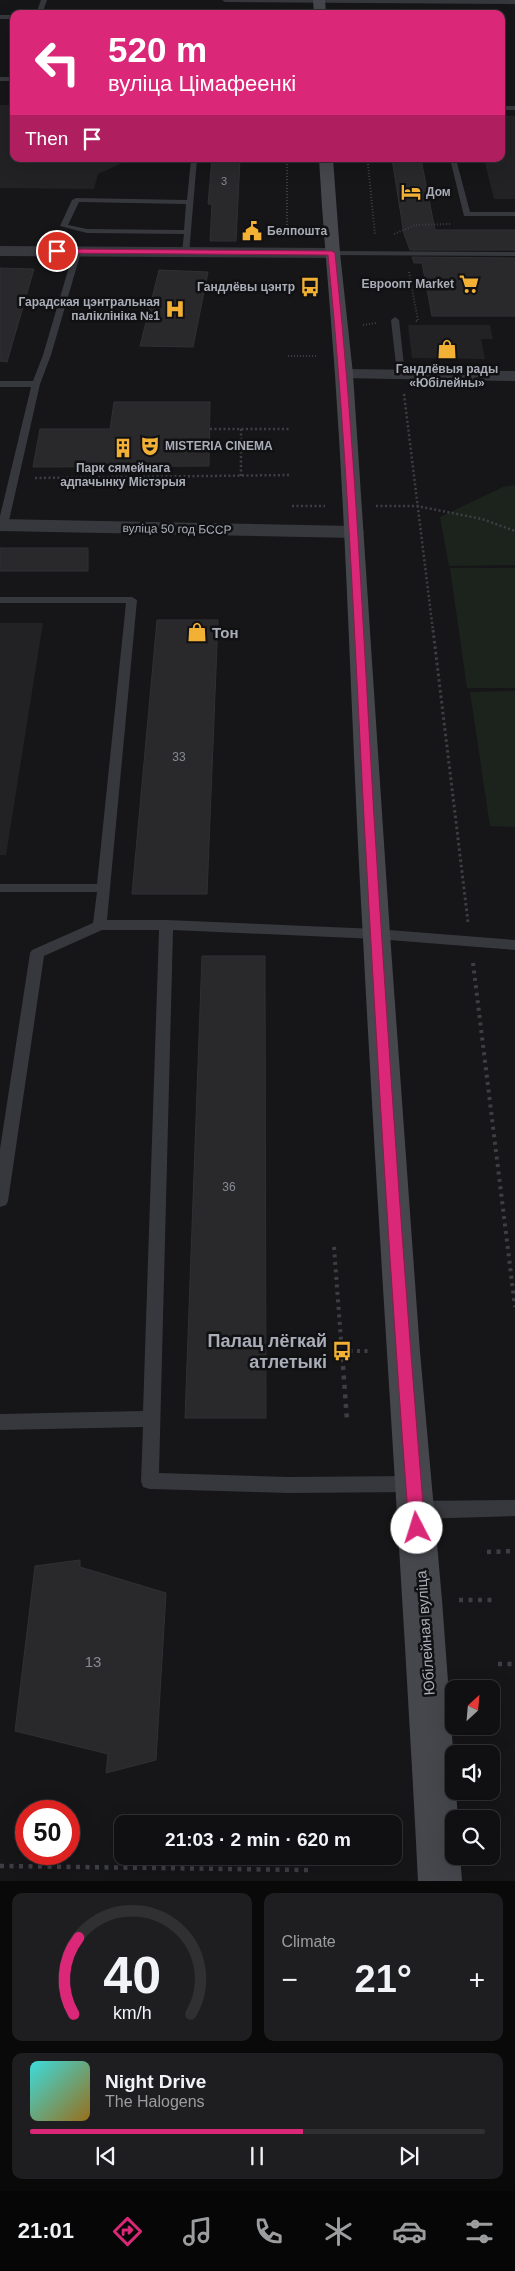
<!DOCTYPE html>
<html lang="en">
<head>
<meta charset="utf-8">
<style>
  :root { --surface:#101012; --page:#1e1e20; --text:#f1f3f6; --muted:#9c9d9f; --line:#303032; --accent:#db2777 }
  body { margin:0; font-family:Helvetica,sans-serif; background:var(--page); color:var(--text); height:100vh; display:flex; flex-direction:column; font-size:19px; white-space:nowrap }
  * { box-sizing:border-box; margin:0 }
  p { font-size:16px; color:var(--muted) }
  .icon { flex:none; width:28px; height:28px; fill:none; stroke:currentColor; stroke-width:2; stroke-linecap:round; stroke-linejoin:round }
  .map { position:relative; height:1881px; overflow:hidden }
  .panel { display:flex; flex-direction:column; gap:12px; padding:12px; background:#09090a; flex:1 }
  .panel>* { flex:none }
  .hud { position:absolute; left:10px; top:10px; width:495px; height:152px; border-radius:10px; box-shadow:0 5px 20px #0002,0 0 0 1px var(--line); background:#db2777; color:#fff; overflow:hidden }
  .needle { width:32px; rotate:26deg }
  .tools { position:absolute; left:445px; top:1680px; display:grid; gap:10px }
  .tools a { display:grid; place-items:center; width:55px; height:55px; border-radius:10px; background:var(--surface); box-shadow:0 5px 20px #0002,0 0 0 1px var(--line); font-size:25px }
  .speed { position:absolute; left:15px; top:1800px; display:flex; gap:10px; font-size:25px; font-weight:700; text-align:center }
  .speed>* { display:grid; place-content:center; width:65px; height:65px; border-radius:50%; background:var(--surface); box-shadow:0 5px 20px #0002,0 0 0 1px var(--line); line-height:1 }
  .speed .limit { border:8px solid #d22; background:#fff; color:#111 }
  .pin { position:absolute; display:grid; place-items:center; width:42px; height:42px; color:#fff; margin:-21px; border:2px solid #fff; border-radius:50%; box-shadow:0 1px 5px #0007 }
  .me { position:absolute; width:55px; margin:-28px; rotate:355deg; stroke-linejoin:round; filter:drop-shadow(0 0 4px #0008) }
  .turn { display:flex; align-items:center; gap:18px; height:105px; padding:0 15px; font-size:22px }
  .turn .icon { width:65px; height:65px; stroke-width:2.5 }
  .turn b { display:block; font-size:35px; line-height:42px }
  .then { display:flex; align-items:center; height:48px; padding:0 15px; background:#0003; gap:10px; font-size:19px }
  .big { font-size:38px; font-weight:700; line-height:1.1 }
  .panel .tile { flex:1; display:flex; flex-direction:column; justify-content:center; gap:8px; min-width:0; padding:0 18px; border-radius:10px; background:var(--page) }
  .panel .dial { align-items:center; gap:0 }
  .dial svg { height:130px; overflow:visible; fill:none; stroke:var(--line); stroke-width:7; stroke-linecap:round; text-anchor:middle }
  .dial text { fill:var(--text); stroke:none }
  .song { display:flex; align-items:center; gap:15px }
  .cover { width:60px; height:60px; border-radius:8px; background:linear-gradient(135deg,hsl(180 70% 55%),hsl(40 70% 35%)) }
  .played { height:5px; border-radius:2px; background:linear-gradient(90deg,var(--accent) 60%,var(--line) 60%) }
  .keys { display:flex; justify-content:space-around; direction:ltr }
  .heat { display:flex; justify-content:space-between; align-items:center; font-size:28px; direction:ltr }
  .panel .tiles { flex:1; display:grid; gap:12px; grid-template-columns:1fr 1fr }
  .tile:last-child { grid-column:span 2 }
  .trip { position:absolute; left:114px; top:1815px; width:288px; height:50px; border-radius:10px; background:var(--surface); box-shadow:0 5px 20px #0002,0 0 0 1px var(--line); font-weight:700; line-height:50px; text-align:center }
  .tab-bar { display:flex; height:80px; justify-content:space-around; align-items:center; background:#060607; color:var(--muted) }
  .tab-bar .icon { width:35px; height:35px }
  .tab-bar .selected { color:var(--accent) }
  .tab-bar b { font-size:22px; color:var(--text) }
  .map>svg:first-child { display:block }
  .built { fill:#222225 }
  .green { fill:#1c231d }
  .building { fill:#29292c; stroke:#303034 }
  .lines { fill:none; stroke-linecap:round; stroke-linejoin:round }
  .path-far5 { stroke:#3d3f44; stroke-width:1; stroke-dasharray:1 2; stroke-linecap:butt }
  .path-far4 { stroke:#3d3f44; stroke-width:2; stroke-dasharray:1 2; stroke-linecap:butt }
  .path-far3 { stroke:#3d3f44; stroke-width:2.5; stroke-dasharray:2 2.5; stroke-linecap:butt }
  .path-far2 { stroke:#3d3f44; stroke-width:3; stroke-dasharray:2.5 3; stroke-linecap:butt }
  .path-far1 { stroke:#3d3f44; stroke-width:4; stroke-dasharray:3 4.5; stroke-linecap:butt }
  .path { stroke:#3d3f44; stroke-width:4.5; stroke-dasharray:4 5.5; stroke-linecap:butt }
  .service { fill:#37383d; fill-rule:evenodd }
  .minor { fill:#37383d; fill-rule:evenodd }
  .secondary { fill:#45474d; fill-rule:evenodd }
  .route { fill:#db2777; stroke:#8e194d }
  .labels { text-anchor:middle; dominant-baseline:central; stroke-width:5; stroke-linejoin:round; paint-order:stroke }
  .far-number-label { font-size:11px; fill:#888b94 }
  .far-poi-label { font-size:12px; font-weight:bold; fill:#a8adb8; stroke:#111113; text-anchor:start }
  .far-street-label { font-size:12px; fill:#a8adb8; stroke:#111113 }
  .number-label { font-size:12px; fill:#888b94 }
  .poi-label { font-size:15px; font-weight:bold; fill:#a8adb8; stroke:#111113; text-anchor:start }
  .street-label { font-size:15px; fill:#a8adb8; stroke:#111113 }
  .near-number-label { font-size:15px; fill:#888b94 }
  .near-poi-label { font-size:18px; font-weight:bold; fill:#a8adb8; stroke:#111113; text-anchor:end }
</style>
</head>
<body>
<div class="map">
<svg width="515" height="1881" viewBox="0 0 515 1881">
  <rect width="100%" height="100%" fill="#161618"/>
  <!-- built -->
  <path class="built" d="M0,105H14V159H131L98,174L94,189L0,188Z
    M501,115L515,116V199H494L484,159H501Z
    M408,325H490L493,339H481L485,359L412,358Z
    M0,623H43L6,855H0Z"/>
  <!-- green -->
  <path class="green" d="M515,485V565L449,566L440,517L503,487Z
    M450,568H515V688H467Z
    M515,691V827L490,826L470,692Z"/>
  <!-- building -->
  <path class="building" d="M212,159H240L236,241H210L212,204H208Z
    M392,159H421L435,230H515V250H410L404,234Z
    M412,257L515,258V316H432L422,263H414Z
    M0,268L34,269L7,362L0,361Z
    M159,270L208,272L193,347L140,346Z
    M114,402H210L209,466L33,467L40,429H110Z
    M0,548H88V571H0Z
    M157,620H218L207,894H132Z
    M202,956H265L266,1418H185Z
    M80,1560V1567L166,1593L156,1760L106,1773L108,1754L15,1731L35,1566Z"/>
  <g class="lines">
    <!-- path-far5 -->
    <path class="path-far5" d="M287,159V165
      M368,159L369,165"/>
    <!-- path-far4 -->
    <path class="path-far4" d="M287,164V233
      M368,164L375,235
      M394,234L415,225L451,224
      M409,272L418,321H415
      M363,325L376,323
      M288,356H317"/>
    <!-- path-far3 -->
    <path class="path-far3" d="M404,394L433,631
      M210,429H289
      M241,429V477
      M35,478L291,475
      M292,506H325
      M376,506H417L482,519L515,531"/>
    <!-- path-far2 -->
    <path class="path-far2" d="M433,630L468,922"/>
    <!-- path-far1 -->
    <path class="path-far1" d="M473,963L515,1307
      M334,1247L343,1367
      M342,1351H370"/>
    <!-- path -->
    <path class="path" d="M343,1366L347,1420
      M487,1552L515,1551
      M459,1600H492
      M498,1664H515
      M0,1866L308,1870"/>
    <!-- service -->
    <path class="service" d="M41,0H47L42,14H36Z
      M222,0H515V4L225,2Z
      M0,15H14V19H0Z
      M0,77H14V81H0Z
      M501,106H515V110H501Z
      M191,159H197L189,254L182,252L184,234L87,233L60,226L72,200L76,198L187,200ZM79,202L186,204L184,230L87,229L68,225Z
      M450,159H456L470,212H515V216H464Z
      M74,250L81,252L51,355L40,384L8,525L7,527H0V516L31,387H0V381H33L43,355Z
      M329,251L515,252V256L332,255L328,253Z
      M395,317L399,320L405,374L401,377L397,374L391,320Z
      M0,597H132L137,600L107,920H166L376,929L515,940V950L376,939L173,930L159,1473L289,1477L413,1476L420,1478L422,1484L420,1490L413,1492L289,1493L150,1489L143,1487L141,1481L143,1427L0,1430V1414L143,1411L159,930H102L44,956L8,1201L6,1205L0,1207V1149L30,953L32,950L93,923L97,892H0V884H97L126,603H0Z
      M515,1500V1516L416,1519L409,1516L407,1510L409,1504L416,1501Z"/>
    <!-- minor -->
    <path class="minor" d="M0,246L332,248L337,250L340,253L337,256L332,258L0,256Z
      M344,369L515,371V381L338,378L335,374L338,370Z
      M0,519L354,526L361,528L364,532L361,536L354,538L0,531Z"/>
    <!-- secondary -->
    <path class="secondary" d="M313,0H325L326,14H314Z
      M319,159H333L340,253L353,374L390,934L420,1352L442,1600L454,1763V1791H456L458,1819H454V1856H460L462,1881H418C402,1566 379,1252 363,938C352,750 348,562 335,375C330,303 323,231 319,159Z"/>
  </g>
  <!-- route -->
  <path class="route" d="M57,249L332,251L335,253C355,440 363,629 374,817C389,1054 405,1291 425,1528L423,1533L417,1535L412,1533L409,1528C391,1291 377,1055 364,818C354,630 347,442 328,255L55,253Z"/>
  <!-- icons -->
  <defs>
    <symbol id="hotel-bare" viewBox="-9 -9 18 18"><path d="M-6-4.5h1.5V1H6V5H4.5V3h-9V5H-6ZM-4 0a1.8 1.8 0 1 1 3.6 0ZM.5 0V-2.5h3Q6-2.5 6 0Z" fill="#f2b134" stroke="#111113" stroke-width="2.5" paint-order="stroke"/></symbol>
    <symbol id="civic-bare" viewBox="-9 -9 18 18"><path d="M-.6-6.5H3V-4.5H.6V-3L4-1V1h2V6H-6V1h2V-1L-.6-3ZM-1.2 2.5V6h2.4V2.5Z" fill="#f2b134" stroke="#111113" stroke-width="2.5" paint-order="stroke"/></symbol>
    <symbol id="supermarket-bare" viewBox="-9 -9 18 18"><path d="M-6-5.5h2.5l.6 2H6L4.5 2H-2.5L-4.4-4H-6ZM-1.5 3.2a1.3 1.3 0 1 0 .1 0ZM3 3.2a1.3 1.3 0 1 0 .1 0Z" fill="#f2b134" stroke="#111113" stroke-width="2.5" paint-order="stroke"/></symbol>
    <symbol id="bus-bare" viewBox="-9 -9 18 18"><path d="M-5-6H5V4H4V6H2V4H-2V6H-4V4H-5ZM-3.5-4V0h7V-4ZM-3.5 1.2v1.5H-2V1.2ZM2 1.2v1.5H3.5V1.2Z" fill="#f2b134" stroke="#111113" stroke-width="2.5" paint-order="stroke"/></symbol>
    <symbol id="hospital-bare" viewBox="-9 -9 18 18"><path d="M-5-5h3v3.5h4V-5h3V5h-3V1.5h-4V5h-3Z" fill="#f2b134" stroke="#111113" stroke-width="2.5" paint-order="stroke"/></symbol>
    <symbol id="shop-bare" viewBox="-9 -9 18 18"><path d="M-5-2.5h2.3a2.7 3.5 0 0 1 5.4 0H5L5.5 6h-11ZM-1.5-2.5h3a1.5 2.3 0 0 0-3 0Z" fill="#f2b134" stroke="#111113" stroke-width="2.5" paint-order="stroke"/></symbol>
    <symbol id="theatre-bare" viewBox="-9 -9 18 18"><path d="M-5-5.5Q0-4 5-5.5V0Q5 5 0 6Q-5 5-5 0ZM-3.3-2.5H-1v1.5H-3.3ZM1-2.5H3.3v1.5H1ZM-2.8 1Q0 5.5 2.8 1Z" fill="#f2b134" stroke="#111113" stroke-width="2.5" paint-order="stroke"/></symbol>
    <symbol id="building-bare" viewBox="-9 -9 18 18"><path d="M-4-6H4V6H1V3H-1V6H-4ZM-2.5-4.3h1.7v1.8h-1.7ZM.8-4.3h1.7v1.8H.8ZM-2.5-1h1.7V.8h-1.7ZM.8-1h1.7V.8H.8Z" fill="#f2b134" stroke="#111113" stroke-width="2.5" paint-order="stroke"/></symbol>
  </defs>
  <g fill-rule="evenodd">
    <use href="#hotel-bare" x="397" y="178" width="28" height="28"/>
    <use href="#civic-bare" x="238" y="217" width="28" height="28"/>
    <use href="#supermarket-bare" x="455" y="270" width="28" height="28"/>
    <use href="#bus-bare" x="296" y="273" width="28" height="28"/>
    <use href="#hospital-bare" x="161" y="295" width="28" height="28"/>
    <use href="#shop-bare" x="433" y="335" width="28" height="28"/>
    <use href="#theatre-bare" x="136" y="432" width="28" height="28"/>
    <use href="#building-bare" x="109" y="434" width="28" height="28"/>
    <use href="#shop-bare" x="183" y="618" width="28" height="28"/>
    <use href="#bus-bare" x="328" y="1337" width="28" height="28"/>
  </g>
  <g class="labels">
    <!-- far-number labels -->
    <g class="far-number-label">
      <text x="224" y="181">3</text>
    </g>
    <!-- far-poi labels -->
    <g class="far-poi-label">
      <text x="426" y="192">Дом</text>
      <text x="267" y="231">Белпошта</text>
      <text x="454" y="284" text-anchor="end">Евроопт Market</text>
      <text x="295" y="287" text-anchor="end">Гандлёвы цэнтр</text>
      <text x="160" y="302" text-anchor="end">Гарадская цэнтральная<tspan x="160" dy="14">паліклініка №1</tspan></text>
      <text x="447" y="369" text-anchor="middle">Гандлёвыя рады<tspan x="447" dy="14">«Юбілейны»</tspan></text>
      <text x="165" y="446">MISTERIA CINEMA</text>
      <text x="123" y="468" text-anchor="middle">Парк сямейнага<tspan x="123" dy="14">адпачынку Містэрыя</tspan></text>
    </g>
    <!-- far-street labels -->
    <g class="far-street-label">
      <text transform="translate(177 529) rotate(1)">вуліца 50 год БССР</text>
    </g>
    <!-- number labels -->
    <g class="number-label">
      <text x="179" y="757">33</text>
      <text x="229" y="1187">36</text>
    </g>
    <!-- poi labels -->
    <g class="poi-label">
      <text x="212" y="632">Тон</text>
    </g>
    <!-- street labels -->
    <g class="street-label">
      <text transform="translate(425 1633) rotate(-94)">Юбілейная вуліца</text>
    </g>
    <!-- near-number labels -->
    <g class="near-number-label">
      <text x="93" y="1661">13</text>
    </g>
    <!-- near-poi labels -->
    <g class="near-poi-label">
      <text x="327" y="1341">Палац лёгкай<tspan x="327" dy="21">атлетыкі</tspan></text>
    </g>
  </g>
</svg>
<div class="tools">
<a><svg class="needle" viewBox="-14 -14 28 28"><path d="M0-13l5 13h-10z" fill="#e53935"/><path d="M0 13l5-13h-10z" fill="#9c9d9f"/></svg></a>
<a><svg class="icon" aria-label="sound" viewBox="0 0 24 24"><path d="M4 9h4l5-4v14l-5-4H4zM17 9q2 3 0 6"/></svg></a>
<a><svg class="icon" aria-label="search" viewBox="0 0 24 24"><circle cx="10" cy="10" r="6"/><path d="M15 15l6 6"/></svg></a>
</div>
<div class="speed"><div class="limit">50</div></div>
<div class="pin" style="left:57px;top:251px;background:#d93025"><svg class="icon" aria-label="arrive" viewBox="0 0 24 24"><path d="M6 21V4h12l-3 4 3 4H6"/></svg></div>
<svg class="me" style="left:417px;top:1528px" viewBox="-20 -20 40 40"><circle r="19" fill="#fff"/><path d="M0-13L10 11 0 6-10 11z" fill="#db2777"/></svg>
<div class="trip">21:03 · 2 min · 620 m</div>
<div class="hud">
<div class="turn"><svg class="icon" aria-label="left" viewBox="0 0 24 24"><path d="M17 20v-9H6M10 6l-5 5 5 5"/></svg><div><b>520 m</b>вуліца Цімафеенкі</div></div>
<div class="then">Then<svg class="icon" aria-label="arrive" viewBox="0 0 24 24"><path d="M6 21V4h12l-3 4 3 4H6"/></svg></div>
</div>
</div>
<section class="panel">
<div class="tiles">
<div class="tile dial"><svg viewBox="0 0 100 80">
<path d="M14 69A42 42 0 1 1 86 69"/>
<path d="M14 69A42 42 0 0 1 17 22" stroke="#db2777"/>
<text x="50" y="56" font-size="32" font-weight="700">40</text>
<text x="50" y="72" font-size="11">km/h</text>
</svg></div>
<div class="tile"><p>Climate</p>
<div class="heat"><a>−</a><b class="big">21°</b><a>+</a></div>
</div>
<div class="tile">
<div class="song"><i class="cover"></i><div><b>Night Drive</b><p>The Halogens</p></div></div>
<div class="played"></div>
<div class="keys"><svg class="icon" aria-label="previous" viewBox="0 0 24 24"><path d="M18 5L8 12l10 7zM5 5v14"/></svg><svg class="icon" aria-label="pause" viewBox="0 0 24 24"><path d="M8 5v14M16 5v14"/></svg><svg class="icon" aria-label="next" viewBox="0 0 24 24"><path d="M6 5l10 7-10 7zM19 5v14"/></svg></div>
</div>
</div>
</section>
<nav class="tab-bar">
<b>21:01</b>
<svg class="icon selected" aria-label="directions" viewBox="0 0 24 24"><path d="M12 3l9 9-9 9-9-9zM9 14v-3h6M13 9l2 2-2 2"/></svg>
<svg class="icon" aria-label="music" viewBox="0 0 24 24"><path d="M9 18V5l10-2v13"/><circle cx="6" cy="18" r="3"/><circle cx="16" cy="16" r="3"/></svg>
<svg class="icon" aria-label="phone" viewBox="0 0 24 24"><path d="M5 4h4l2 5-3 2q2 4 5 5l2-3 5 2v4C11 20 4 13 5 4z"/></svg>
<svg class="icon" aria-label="climate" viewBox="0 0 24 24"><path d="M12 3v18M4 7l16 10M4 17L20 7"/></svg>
<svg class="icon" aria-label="car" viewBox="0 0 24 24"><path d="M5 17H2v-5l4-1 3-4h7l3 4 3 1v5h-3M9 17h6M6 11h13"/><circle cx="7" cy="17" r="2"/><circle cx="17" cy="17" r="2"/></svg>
<svg class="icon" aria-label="filters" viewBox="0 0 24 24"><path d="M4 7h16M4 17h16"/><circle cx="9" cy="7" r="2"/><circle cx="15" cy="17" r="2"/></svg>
</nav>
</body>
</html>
